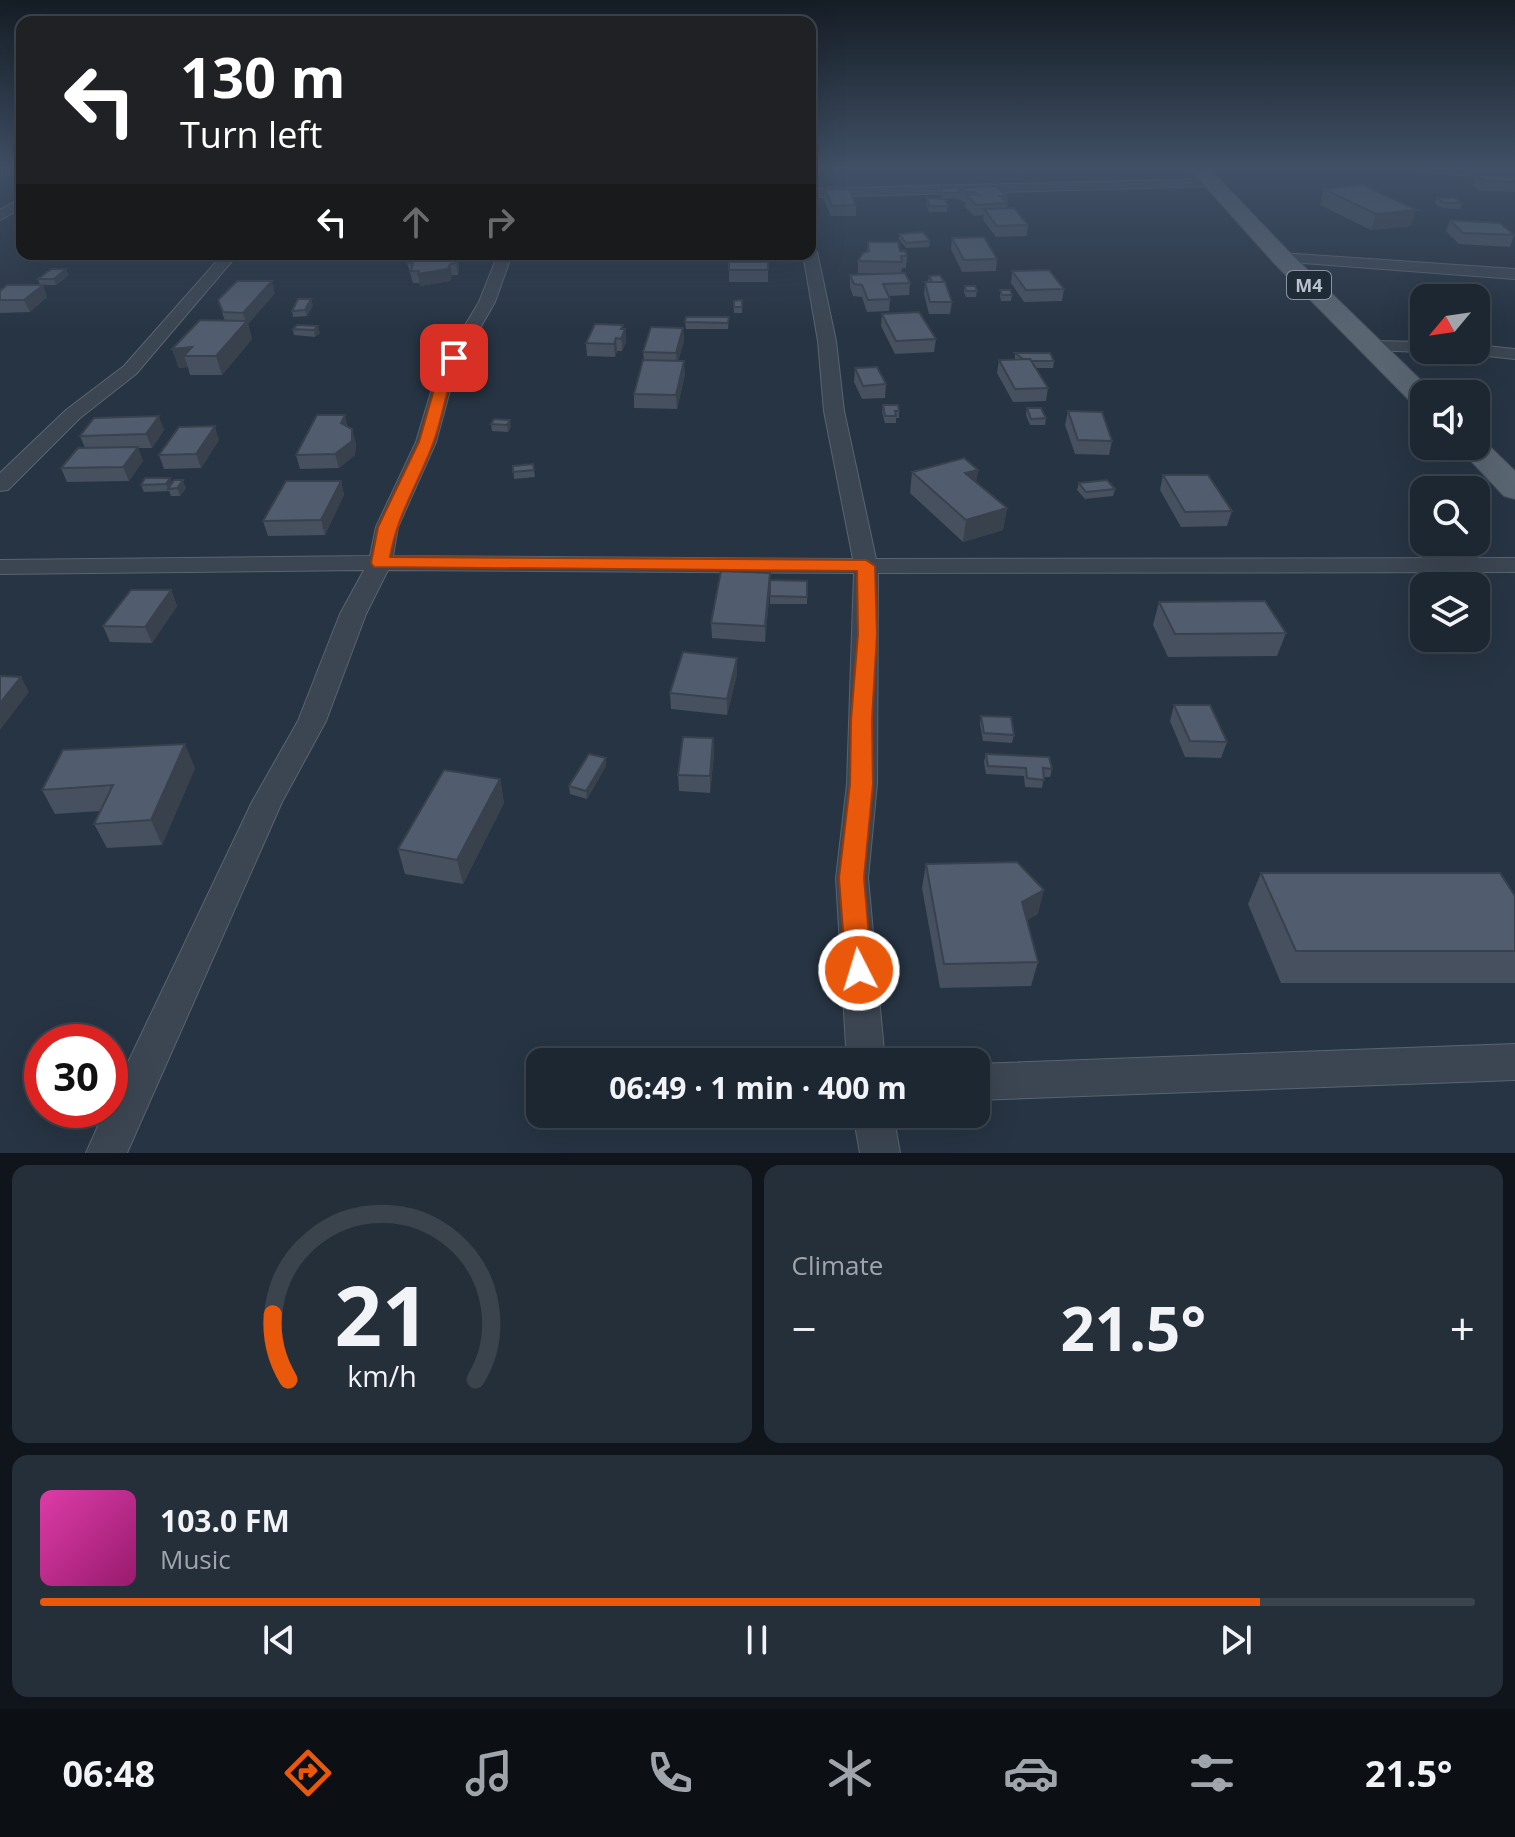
<!DOCTYPE html>
<html lang="en">
<head>
<meta charset="utf-8">
<style>
  :root { --surface:#1d2732; --page:#252f3a; --text:#f1f3f6; --muted:#a0a5ac; --line:#3b444d; --accent:#ea580c }
  body { margin:0; font-family:"Open Sans",sans-serif; background:var(--page); color:var(--text); height:100vh; display:flex; flex-direction:column; font-size:30px; white-space:nowrap }
  * { box-sizing:border-box; margin:0 }
  p { font-size:26px; color:var(--muted) }
  .icon { flex:none; width:44px; height:44px; fill:none; stroke:currentColor; stroke-width:2; stroke-linecap:round; stroke-linejoin:round }
  .map { position:relative; height:1153px; overflow:hidden }
  .drawer { display:flex; flex-direction:column; gap:12px; padding:12px; background:#10151c; flex:1 }
  .drawer>* { flex:none }
  .banner { position:absolute; left:16px; top:16px; width:800px; height:244px; border-radius:16px; box-shadow:0 8px 32px #0002,0 0 0 2px var(--line); background:#202124; color:#fff; overflow:hidden }
  .needle { width:52px; rotate:241deg }
  .fabs { position:absolute; left:1410px; top:284px; display:grid; gap:16px }
  .fabs a { display:grid; place-items:center; width:80px; height:80px; border-radius:16px; background:var(--surface); box-shadow:0 8px 32px #0002,0 0 0 2px var(--line); font-size:40px }
  .speed { position:absolute; left:24px; top:1024px; display:flex; gap:16px; font-size:40px; font-weight:700; text-align:center }
  .speed>* { display:grid; place-content:center; width:104px; height:104px; border-radius:50%; background:var(--surface); box-shadow:0 8px 32px #0002,0 0 0 2px var(--line); line-height:1 }
  .speed .limit { border:12px solid #d22; background:#fff; color:#111 }
  .pin { position:absolute; display:grid; place-items:center; width:68px; height:68px; color:#fff; margin:-34px; border-radius:16px; box-shadow:0 4px 12px #0006 }
  .me { position:absolute; width:88px; margin:-44px; rotate:355deg; stroke-linejoin:round; filter:drop-shadow(0 0 6px #0008) }
  .turn { display:flex; align-items:center; gap:28px; height:168px; padding:0 32px; font-size:36px }
  .turn .icon { width:104px; height:104px; stroke-width:2.5 }
  .turn b { display:block; font-size:56px; line-height:68px }
  .lanes { display:flex; align-items:center; height:76px; padding:0 32px; background:#0003; justify-content:center; gap:40px; direction:ltr }
  .lanes .off { opacity:.35 }
  .big { font-size:60px; font-weight:700; line-height:1.1 }
  .drawer .tile { flex:1; display:flex; flex-direction:column; justify-content:center; gap:12px; min-width:0; padding:0 28px; border-radius:16px; background:var(--page) }
  .drawer .dial { align-items:center; gap:0 }
  .dial svg { height:208px; overflow:visible; fill:none; stroke:var(--line); stroke-width:7; stroke-linecap:round; text-anchor:middle }
  .dial text { fill:var(--text); stroke:none }
  .song { display:flex; align-items:center; gap:24px }
  .cover { width:96px; height:96px; border-radius:12px; background:linear-gradient(135deg,hsl(320 70% 55%),hsl(320 70% 35%)) }
  .played { height:8px; border-radius:4px; background:linear-gradient(90deg,var(--accent) 85%,var(--line) 85%) }
  .keys { display:flex; justify-content:space-around; direction:ltr }
  .heat { display:flex; justify-content:space-between; align-items:center; font-size:44px; direction:ltr }
  .drawer .tiles { flex:1; display:grid; gap:12px; grid-template-columns:1fr 1fr }
  .tile:last-child { grid-column:span 2 }
  .trip { position:absolute; left:526px; top:1048px; width:464px; height:80px; border-radius:16px; background:var(--surface); box-shadow:0 8px 32px #0002,0 0 0 2px var(--line); font-weight:700; line-height:80px; text-align:center }
  .tabs { display:flex; height:128px; justify-content:space-around; align-items:center; background:#0c1014; color:var(--muted) }
  .tabs .icon { width:56px; height:56px }
  .tabs .selected { color:var(--accent) }
  .tabs b { font-size:36px; color:var(--text) }
  .map>svg:first-child { display:block }
  .lines { fill:none; stroke-linecap:round; stroke-linejoin:round }
  .street-casing { stroke:#5a6470; stroke-width:2 }
  .primary-casing { stroke:#454f5c; stroke-width:2 }
  .street { fill:#3c4652; fill-rule:evenodd }
  .primary { fill:#5a6572; fill-rule:evenodd }
  .wall { fill:#46505f }
  .shaded-wall { fill:#39414d }
  .building { fill:#515d6e; stroke:#39414d; stroke-width:2 }
  .route { fill:#ea580c; stroke:#983908; stroke-width:2 }
  .labels { text-anchor:middle; dominant-baseline:central; stroke-width:8; stroke-linejoin:round; paint-order:stroke }
  .shield { fill:#202b38; stroke:#8b94a0; stroke-width:2 }
  .shield-label { font-size:18px; font-weight:bold; fill:#b9c1cc }
</style>
</head>
<body>
<div class="map">
<svg width="1515" height="1153" viewBox="0 0 1515 1153">
  <rect width="100%" height="100%" fill="#273443"/>
  <g class="lines">
    <defs>
      <path id="street" d="M1417,168L1515,171V179L1423,172Z
        M1212,179L1218,183L1217,186L810,197V189Z
        M22,198V208L0,220V210Z
        M810,248L817,252L836,341L844,411L876,559L1515,558V572L878,573L877,784L868,878L885,1062H847L836,878L847,784L854,573L388,570L366,614L326,721L282,802L127,1153H86L105,1110H110V1100L252,802L298,721L340,614L364,570L0,574V560L370,556L376,527L416,442L437,372L479,302L498,254H512L495,302L455,372L436,442L398,527L393,556L853,559L824,411L818,341L803,254H810Z
        M1282,253L1515,269V279L1277,261V255Z
        M223,254H238L136,374L80,418L8,490L0,491V473L66,410L124,366Z
        M1371,341L1424,342V350H1431L1424,352L1365,350L1362,346L1365,342Z
        M1476,345L1515,349V359L1468,354L1465,350H1476Z
        M1515,1044V1080L976,1100V1064Z
        M853,1114H893L900,1153H860Z"/>
      <path id="primary" d="M1189,168H1209L1290,253L1434,393L1424,394V408L1414,405L1274,263Z
        M1476,438L1483,440L1515,471V499L1504,496L1457,446H1476Z"/>
    </defs>
    <!-- street casing -->
    <use href="#street" class="street-casing"/>
    <!-- primary casing -->
    <use href="#primary" class="primary-casing"/>
    <!-- street -->
    <use href="#street" class="street"/>
    <!-- primary -->
    <use href="#primary" class="primary"/>
  </g>
  <!-- wall -->
  <path class="wall" d="M1476,175L1515,176V192L1480,191L1473,185Z
    M941,188L960,193L959,199L942,198Z
    M960,188L1008,196L1007,208L1028,225L1027,236L996,237L983,220L984,215L974,216L964,206L965,203L959,199Z
    M825,189L856,205V216H831L824,200Z
    M1324,189L1411,226L1371,230L1320,205Z
    M927,198L948,206L947,212H929L926,204Z
    M1437,198L1462,203L1460,209L1442,208L1435,203Z
    M1450,220L1514,235L1510,247L1459,244L1446,231Z
    M899,234L930,241L929,247L906,248L899,239Z
    M952,238L997,259L996,271L962,272L951,249Z
    M868,242L900,251L907,256L906,268H902L901,273L910,283L909,295L888,296L890,299L889,311L867,312L862,297L853,296L850,287V275L899,273H858V261L867,252Z
    M415,254H453V256H457L459,267L458,275H452L450,281L420,286V283H413L407,263Z
    M729,262H768V282H729Z
    M1012,271L1064,289L1062,301L1024,302L1011,283Z
    M69,275L56,285H43L47,297L30,312L0,313V291L40,285L38,279Z
    M929,276L952,302L950,314H929L924,294L925,282H928Z
    M965,286L977,291L976,297H966L964,292Z
    M1000,290L1012,295L1011,301H1001L1000,296Z
    M275,293L248,324L252,339L222,375H190L188,367L179,368L172,349L225,321L218,300Z
    M742,300V313H734V301Z
    M313,305L307,316L293,317L292,311Z
    M882,314L936,339L934,352L895,354L881,326Z
    M729,317L728,329H686L685,322Z
    M297,325L320,333L315,337L294,335L293,329Z
    M683,328L684,341L678,361L685,374L677,409L634,408V394L644,360L643,352Z
    M623,329H625L626,342L622,351H617L615,357L587,356L586,343Z
    M1015,353L1054,361L1053,368H1036L1048,388L1046,401L1013,402L997,373L999,360L1015,359Z
    M855,368L886,384L885,398L862,399L854,382Z
    M883,405L899,411V418H896V423H885L882,412Z
    M1027,408L1046,418L1045,425H1030L1026,415Z
    M1068,411L1112,441L1109,455L1075,454L1065,425Z
    M494,419L511,427L508,432L492,431L491,424Z
    M348,427L356,443L355,455L339,468L300,469L296,455Z
    M164,430L152,448H138L143,461L129,481L67,482L61,468L85,448L80,436Z
    M219,440L201,468L164,469L159,455Z
    M533,464L535,477L514,479L513,466Z
    M978,470L976,482L1007,508L1003,530L963,542L910,493L912,472Z
    M1163,475L1232,511L1227,526L1181,527L1160,490Z
    M170,478L172,483L186,488L180,496H171L169,491L144,492L141,485Z
    M341,481L344,495L325,535L268,536L263,521Z
    M1079,483L1115,489L1113,496L1085,499L1077,490Z
    M770,580L807,581V604H770V588L765,642L712,638L711,623Z
    M171,590L177,606L152,643L110,642L103,626Z
    M1159,602L1286,633L1277,656L1168,657L1153,625Z
    M737,674L727,715L671,709L670,693Z
    M1174,705L1227,742L1221,758L1185,757L1170,721Z
    M981,716L1014,735L1012,743L983,741L980,724Z
    M713,738L714,754L710,793L679,791L678,775Z
    M986,754L1052,769L1050,777H1044L1042,788L1025,787L1024,776L986,774L984,762Z
    M606,766L587,799L570,794L569,786Z
    M195,768L162,845L107,848L94,824L100,811L55,814L42,790Z
    M500,779L504,803L463,884L405,874L398,849Z
    M926,864L1038,914L1027,920L1038,962L1031,986L940,988L922,888Z
    M1261,873L1515,896V983H1281L1248,904Z"/>
  <!-- shaded-wall -->
  <path class="shaded-wall" d="M1417,210L1411,226L1371,230L1376,214Z
    M457,256L459,267L458,275L456,263Z
    M450,264L452,275L450,281L420,286L418,274Z
    M66,269L69,275L56,285L54,279Z
    M272,281L275,293L248,324L252,339L222,375L216,356L246,322L243,313Z
    M43,285L47,297L30,312L24,300Z
    M311,299L313,305L307,316L305,310Z
    M623,325V333L625,329L626,342L622,351L621,329Z
    M318,326L320,333L315,337L314,330Z
    M683,328L684,341L677,366L676,353Z
    M616,338L617,351L615,357L614,344Z
    M192,347L184,356L188,367L179,368L172,349Z
    M684,361L685,374L677,409L676,395Z
    M345,415L348,428L341,423Z
    M159,416L164,430L152,448L146,434Z
    M510,420L511,427L508,432L507,425Z
    M215,426L219,440L201,468L196,454Z
    M352,429L356,443L355,455L339,468L335,454Z
    M138,447L143,461L129,481L123,467Z
    M978,470L975,491L965,473Z
    M170,478L172,485L168,489L169,491L166,484Z
    M183,480L186,488L180,496L177,488Z
    M341,481L344,495L325,535L321,520Z
    M1007,508L1003,530L963,542L966,520Z
    M770,573V588L765,642V626Z
    M171,590L177,606L152,643L145,627Z
    M737,658V674L727,715V699Z
    M21,677L29,692L0,730V703Z
    M713,738L714,754L710,793V776Z
    M185,744L195,768L162,845L151,820Z
    M606,758V766L587,799L586,791Z
    M500,779L504,803L463,884L457,860Z
    M1044,890L1038,914L1017,926L1022,902Z"/>
  <!-- building -->
  <path class="building" d="M1476,175L1515,176V182L1484,181Z
    M1363,185L1417,210L1376,214L1324,189Z
    M996,186L1008,196H1000L1008,203L976,205L966,195H979L975,192H965L960,188Z
    M941,188H956L960,193H943Z
    M825,189H849L856,205L832,206Z
    M927,198L945,199L948,206H929Z
    M1437,198H1454L1462,203H1444Z
    M1014,208L1028,225L997,226L984,209Z
    M1450,220L1500,223L1514,235L1463,233Z
    M923,232L930,241L906,243L899,234Z
    M984,237L997,259L964,260L952,238Z
    M868,242H898L900,251H905L907,256H901L902,262L858,261L863,253L869,251Z
    M415,254H452L451,256H457L456,263L450,264L448,269L418,274L419,271H411L413,263H407Z
    M729,262H768V270H729Z
    M51,269H66L54,279H38Z
    M1049,270L1064,289L1026,290L1012,271Z
    M905,273L910,283L883,284L890,299L868,300L862,285L854,284L850,275Z
    M940,275L944,282H932L929,276Z
    M237,281H272L243,313L223,312L218,300Z
    M925,282H945L952,302H930Z
    M7,285H43L24,300H0V291Z
    M965,286H975L977,291H966Z
    M1000,290H1010L1012,295H1002Z
    M298,299H311L305,310L292,311Z
    M742,300V307H734V301Z
    M919,312L936,339L896,341L882,314Z
    M686,317H729L728,323L685,322Z
    M200,320L247,321L216,356H184L192,347L172,349Z
    M595,324L623,325L621,329H625L621,339L616,338L614,344L586,343Z
    M297,325L318,326L314,330L293,329Z
    M651,327L683,328L676,353L643,352Z
    M1015,353H1050L1054,361H1032L1030,359H1023Z
    M1030,359L1048,388L1015,389L999,360Z
    M643,360L684,361L676,395L634,394Z
    M877,367L886,384L863,386L855,368Z
    M883,405H898L899,411H895L896,416H885Z
    M1027,408H1041L1046,418L1031,419Z
    M1068,411L1102,412L1112,441L1078,440Z
    M317,415H345L341,423L352,429V441L335,454L296,455Z
    M159,416L146,434L80,436L94,418Z
    M494,419L510,420L507,425L491,424Z
    M215,426L196,454L159,455L179,427Z
    M138,447L123,467L61,468L78,448Z
    M964,458L978,470L965,473L1007,508L966,520L912,472Z
    M533,464L534,470L513,472V466Z
    M1163,475H1208L1232,511L1185,512Z
    M145,478H170L166,484L141,485Z
    M174,480H183L177,488L168,489Z
    M1107,480L1115,489L1086,492L1079,483Z
    M286,481H341L321,520L263,521Z
    M721,571L770,573L765,626L711,623Z
    M770,580L807,581V597L770,596Z
    M131,590H171L145,627L103,626Z
    M1265,601L1286,633L1175,634L1159,602Z
    M683,652L737,658L727,699L670,693Z
    M0,676L21,677L0,703Z
    M1174,705H1210L1227,742L1190,741Z
    M981,716L1011,717L1014,735L984,733Z
    M683,737L713,738L710,776L678,775Z
    M185,744L151,820L94,824L113,785L42,790L63,750Z
    M589,754L606,758L586,791L569,786Z
    M986,754L1049,757L1052,769L1043,768L1044,780L1027,778L1026,768L988,766Z
    M444,770L500,779L457,860L398,849Z
    M1017,862L1044,890L1022,902L1038,962L944,964L926,864Z
    M1261,873H1500L1515,896V951H1296Z"/>
  <!-- sky -->
  <linearGradient id="sky" x2="0" y2="1"><stop stop-color="#151d25"/><stop offset="0.51" stop-color="#415066"/><stop offset="1" stop-color="#415066" stop-opacity="0"/></linearGradient>
  <rect width="1515" height="330" fill="url(#sky)"/>
  <!-- route -->
  <path class="route" d="M449,355L460,358C446,384 444,414 434,441C419,483 398,512 390,557L866,560L875,566L877,634L872,720L873,784L864,878L872,970L868,978L859,981L850,978L846,970L839,878L850,784L851,720L858,634L857,571L374,567L371,563L378,527L419,442L439,372Z"/>
  <g class="labels">
    <!-- shield labels -->
    <rect class="shield" x="1287" y="271" width="44" height="28" rx="6"/>
    <g class="shield-label">
      <text x="1309" y="285">M4</text>
    </g>
  </g>
</svg>
<div class="fabs">
<a><svg class="needle" viewBox="-14 -14 28 28"><path d="M0-13l5 13h-10z" fill="#e53935"/><path d="M0 13l5-13h-10z" fill="#a0a5ac"/></svg></a>
<a><svg class="icon" aria-label="sound" viewBox="0 0 24 24"><path d="M4 9h4l5-4v14l-5-4H4zM17 9q2 3 0 6"/></svg></a>
<a><svg class="icon" aria-label="search" viewBox="0 0 24 24"><circle cx="10" cy="10" r="6"/><path d="M15 15l6 6"/></svg></a>
<a><svg class="icon" aria-label="layers" viewBox="0 0 24 24"><path d="M12 4l9 5-9 5-9-5zM3 14l9 5 9-5"/></svg></a>
</div>
<div class="speed"><div class="limit">30</div></div>
<div class="pin" style="left:454px;top:358px;background:#d93025"><svg class="icon" aria-label="arrive" viewBox="0 0 24 24"><path d="M6 21V4h12l-3 4 3 4H6"/></svg></div>
<svg class="me" style="left:859px;top:970px" viewBox="-20 -20 40 40"><circle r="17" fill="#ea580c" stroke="#fff" stroke-width="3"/><path d="M0-11L8 9 0 5-8 9z" fill="#fff"/></svg>
<div class="trip">06:49 · 1 min · 400 m</div>
<div class="banner">
<div class="turn"><svg class="icon" aria-label="left" viewBox="0 0 24 24"><path d="M17 20v-9H6M10 6l-5 5 5 5"/></svg><div><b>130 m</b>Turn left</div></div>
<div class="lanes"><svg class="icon" aria-label="left" viewBox="0 0 24 24"><path d="M17 20v-9H6M10 6l-5 5 5 5"/></svg><svg class="icon off" aria-label="ahead" viewBox="0 0 24 24"><path d="M12 20V5M6 11l6-6 6 6"/></svg><svg class="icon off" aria-label="right" viewBox="0 0 24 24"><path d="M7 20v-9h11M14 6l5 5-5 5"/></svg></div>
</div>
</div>
<section class="drawer">
<div class="tiles">
<div class="tile dial"><svg viewBox="0 0 100 80">
<path d="M14 69A42 42 0 1 1 86 69"/>
<path d="M14 69A42 42 0 0 1 8 44" stroke="#ea580c"/>
<text x="50" y="56" font-size="32" font-weight="700">21</text>
<text x="50" y="72" font-size="11">km/h</text>
</svg></div>
<div class="tile"><p>Climate</p>
<div class="heat"><a>−</a><b class="big">21.5°</b><a>+</a></div>
</div>
<div class="tile">
<div class="song"><i class="cover"></i><div><b>103.0 FM</b><p>Music</p></div></div>
<div class="played"></div>
<div class="keys"><svg class="icon" aria-label="previous" viewBox="0 0 24 24"><path d="M18 5L8 12l10 7zM5 5v14"/></svg><svg class="icon" aria-label="pause" viewBox="0 0 24 24"><path d="M8 5v14M16 5v14"/></svg><svg class="icon" aria-label="next" viewBox="0 0 24 24"><path d="M6 5l10 7-10 7zM19 5v14"/></svg></div>
</div>
</div>
</section>
<nav class="tabs">
<b>06:48</b>
<svg class="icon selected" aria-label="directions" viewBox="0 0 24 24"><path d="M12 3l9 9-9 9-9-9zM9 14v-3h6M13 9l2 2-2 2"/></svg>
<svg class="icon" aria-label="music" viewBox="0 0 24 24"><path d="M9 18V5l10-2v13"/><circle cx="6" cy="18" r="3"/><circle cx="16" cy="16" r="3"/></svg>
<svg class="icon" aria-label="phone" viewBox="0 0 24 24"><path d="M5 4h4l2 5-3 2q2 4 5 5l2-3 5 2v4C11 20 4 13 5 4z"/></svg>
<svg class="icon" aria-label="climate" viewBox="0 0 24 24"><path d="M12 3v18M4 7l16 10M4 17L20 7"/></svg>
<svg class="icon" aria-label="car" viewBox="0 0 24 24"><path d="M5 17H2v-5l4-1 3-4h7l3 4 3 1v5h-3M9 17h6M6 11h13"/><circle cx="7" cy="17" r="2"/><circle cx="17" cy="17" r="2"/></svg>
<svg class="icon" aria-label="filters" viewBox="0 0 24 24"><path d="M4 7h16M4 17h16"/><circle cx="9" cy="7" r="2"/><circle cx="15" cy="17" r="2"/></svg>
<b>21.5°</b>
</nav>
</body>
</html>
